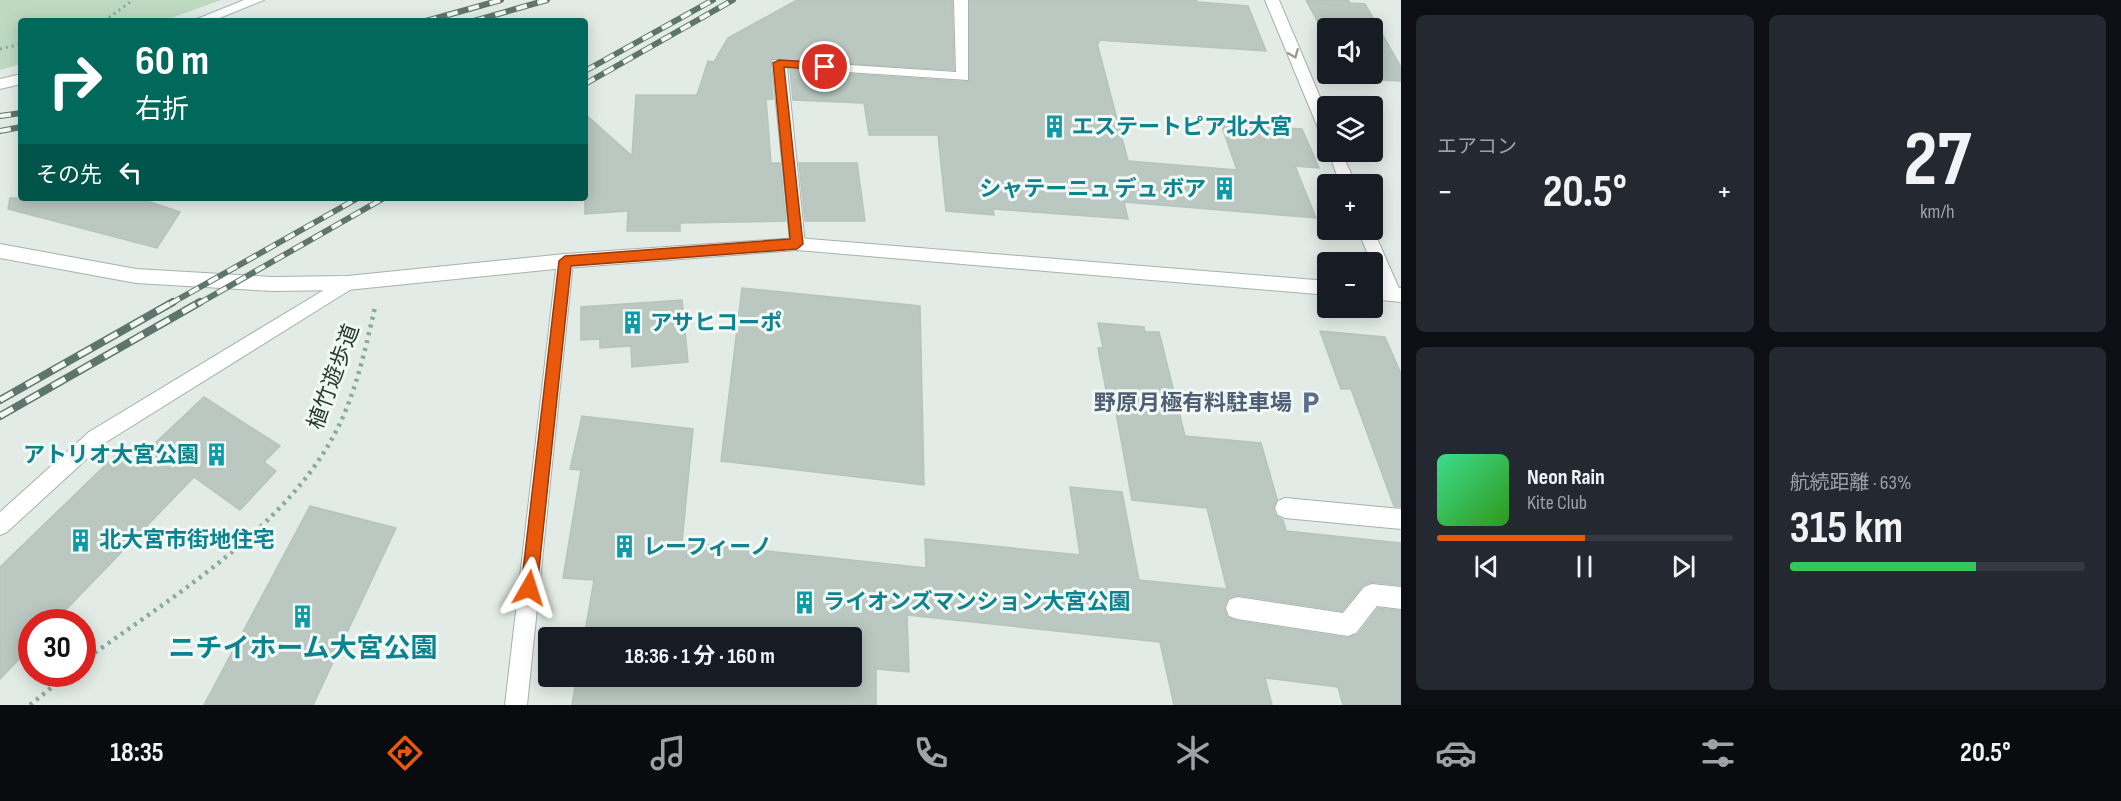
<!DOCTYPE html>
<html lang="ja">
<head>
<meta charset="utf-8">
<style>
  :root { --surface:#171b24; --page:#242831; --text:#f1f3f6; --muted:#9ea1a6; --line:#363941; --accent:#ea580c }
  body { margin:0; font-family:"Sofia Sans Condensed","Noto Sans JP",sans-serif; background:var(--page); color:var(--text); height:100vh; display:flex; flex-direction:column; font-size:22px; white-space:nowrap }
  * { box-sizing:border-box; margin:0 }
  p { font-size:20px; color:var(--muted) }
  .icon { flex:none; width:33px; height:33px; fill:none; stroke:currentColor; stroke-width:2; stroke-linecap:round; stroke-linejoin:round }
  .map { position:relative; flex:1; overflow:hidden }
  .sheet { display:flex; flex-direction:column; gap:15px; padding:15px; background:#0d0f14; width:720px }
  .sheet>* { flex:none }
  .banner { position:absolute; left:18px; top:18px; width:570px; height:183px; border-radius:6px; box-shadow:0 3px 15px #0003; background:#00695c; color:#fff; overflow:hidden }
  .tools { position:absolute; left:1317px; top:18px; display:grid; gap:12px }
  .tools a { display:grid; place-items:center; width:66px; height:66px; border-radius:6px; background:var(--surface); box-shadow:0 3px 15px #0003; font-size:30px }
  .speed { position:absolute; left:18px; top:609px; display:flex; gap:12px; font-size:30px; font-weight:700; text-align:center }
  .speed>* { display:grid; place-content:center; width:78px; height:78px; border-radius:50%; background:var(--surface); box-shadow:0 3px 15px #0003; line-height:1 }
  .speed .limit { border:9px solid #d22; background:#fff; color:#111 }
  .pin { position:absolute; display:grid; place-items:center; width:51px; height:51px; color:#fff; margin:-26px; border:3px solid #fff; border-radius:50%; box-shadow:0 2px 6px #0007 }
  .me { position:absolute; width:66px; margin:-33px; rotate:6deg; stroke-linejoin:round; filter:drop-shadow(0 0 4px #0008) }
  .turn { display:flex; align-items:center; gap:21px; height:126px; padding:0 18px; font-size:27px }
  .turn .icon { width:78px; height:78px; stroke-width:2.5 }
  .turn b { display:block; font-size:42px; line-height:51px }
  .then { display:flex; align-items:center; height:57px; padding:0 18px; background:#0003; gap:12px; font-size:22px }
  .big { font-size:45px; font-weight:700; line-height:1.1 }
  .sheet .tile { flex:1; display:flex; flex-direction:column; justify-content:center; gap:9px; min-width:0; padding:0 21px; border-radius:9px; background:var(--page) }
  .sheet .dial { align-items:center; gap:0 }
  .dial b { font-size:78px; line-height:1 }
  .song { display:flex; align-items:center; gap:18px }
  .cover { width:72px; height:72px; border-radius:9px; background:linear-gradient(135deg,hsl(150 70% 55%),hsl(110 70% 35%)) }
  .played { height:6px; border-radius:3px; background:linear-gradient(90deg,var(--accent) 50%,var(--line) 50%) }
  .keys { display:flex; justify-content:space-around; direction:ltr }
  .heat { display:flex; justify-content:space-between; align-items:center; font-size:33px; direction:ltr }
  .charge { height:9px; border-radius:4px; background:linear-gradient(90deg,#34c759 63%,var(--line) 0) }
  .sheet .tiles { flex:1; display:grid; gap:15px; grid-template-columns:repeat(2,1fr) }
  .trip { position:absolute; left:538px; top:627px; width:324px; height:60px; border-radius:6px; background:var(--surface); box-shadow:0 3px 15px #0003; font-weight:700; line-height:60px; text-align:center }
  .dock { display:flex; height:96px; justify-content:space-around; align-items:center; background:#090b0e; color:var(--muted) }
  .dock .icon { width:42px; height:42px }
  .dock .current { color:var(--accent) }
  .dock b { font-size:27px; color:var(--text) }
  main { display:flex; flex:1; min-height:0 }
  .map>svg:first-child { display:block }
  .green { fill:#bddac1 }
  .building { fill:#bac8c1; stroke:#b5c4bc; stroke-width:1.5 }
  .lines { fill:none; stroke-linecap:round; stroke-linejoin:round }
  .service-casing { stroke:#a5b2ac; stroke-width:2 }
  .minor-casing { stroke:#a5b2ac; stroke-width:2 }
  .tertiary-casing { stroke:#a5b2ac; stroke-width:2 }
  .path-far1 { stroke:#85ab9b; stroke-width:3; stroke-dasharray:2 4; stroke-linecap:butt }
  .path { stroke:#85ab9b; stroke-width:4.5; stroke-dasharray:3 5; stroke-linecap:butt }
  .service { fill:#fff; fill-rule:evenodd }
  .minor { fill:#fff; fill-rule:evenodd }
  .tertiary { fill:#fff; fill-rule:evenodd }
  .rail-far1-casing { stroke:#5e756d; stroke-width:6 }
  .rail-casing { stroke:#5e756d; stroke-width:8 }
  .rail-far1 { stroke:#f2f8f4; stroke-width:4; stroke-dasharray:11; stroke-linecap:butt }
  .rail { stroke:#f2f8f4; stroke-width:5; stroke-dasharray:15; stroke-linecap:butt }
  .oneway { stroke:#929c98 }
  .route { fill:#ea580c; stroke:#983908; stroke-width:1.5 }
  .labels { text-anchor:middle; dominant-baseline:central; stroke-width:6; stroke-linejoin:round; paint-order:stroke }
  .culture-label { font-size:22px; font-weight:bold; fill:#0d838f; stroke:#f2f8f4; text-anchor:start }
  .street-label { font-size:22px; fill:#243a31; stroke:#f2f8f4 }
  .service-label { font-size:22px; font-weight:bold; fill:#4e5e75; stroke:#f2f8f4; text-anchor:end }
  .near-culture-label { font-size:27px; font-weight:bold; fill:#0d838f; stroke:#f2f8f4 }
</style>
</head>
<body>
<main>
<div class="map">
<svg width="1401" height="705" viewBox="0 0 1401 705">
  <rect width="100%" height="100%" fill="#e2ebe6"/>
  <!-- green -->
  <path class="green" d="M0,0H221L163,21H21V64L0,70Z"/>
  <!-- building -->
  <path class="building" d="M797,0H952L954,70L772,59L770,63L773,99H766L771,163H780L786,221L680,223V231H627L628,211L585,214V114L632,156L636,95H697L708,61L714,62L728,38Z
    M970,0H1197V2L1248,6L1266,51L1098,40L1099,43H1097L1128,161L1237,170L1221,124L1302,129L1319,168L1295,166L1316,218L1124,202L1128,219L993,209L994,215L946,211L938,135H869L864,103L793,100L790,70L970,82Z
    M1306,0H1348L1350,3L1365,4L1401,67V81L1347,78L1344,74H1372V28H1328V41Z
    M799,163H857L865,221H805Z
    M10,198H138L180,212L157,248L8,209Z
    M742,288L920,306L924,485L721,461Z
    M682,300L688,362L632,367L631,346L600,348V339L581,340V307Z
    M1098,323L1144,327L1145,332H1159L1185,436L1261,443L1277,499L1273,509L1276,516L1283,520L1286,531L1401,543V585L1372,582L1363,585L1342,611L1237,595L1228,598L1224,607L1227,617L1237,621L1348,638L1358,634L1378,608L1401,611V705H1343L1338,687L1265,678L1272,705H1174L1160,642L907,615L909,672L876,669V705H572L577,676H852V638H584L594,580L563,578L581,470L570,469L582,416L693,429L682,542L926,568L925,539L1080,555L1070,487L1122,492L1139,580L1227,589L1207,508L1132,500L1114,401H1108L1098,348H1103Z
    M1320,331L1385,337L1401,374V507L1394,506L1351,389H1341Z
    M204,397L280,446L264,462L276,471L240,510L194,477L54,622H32V646L0,679V567L118,453L134,463Z
    M310,506L396,528L313,705H204Z"/>
  <g class="lines">
    <defs>
      <path id="service" d="M954,0H968V80L787,68L805,244L803,249H791L772,63L774,60L956,72Z
        M96,429L103,432L106,438L103,444L7,532L0,535V512L89,432Z
        M1285,498L1401,509V529L1285,518L1278,515L1275,508L1278,501Z
        M1372,584L1401,587V609L1377,606L1356,633L1348,636L1237,619L1229,616L1226,608L1229,600L1237,597L1343,613L1364,587Z"/>
      <path id="minor" d="M1265,0H1279L1328,116V140L1321,135Z
        M1328,150L1341,152L1356,184H1340Z
        M1372,227L1401,293L1399,299H1387L1384,294L1358,230H1372Z
        M565,254L571,256L573,261L527,705H505L557,261L559,256Z
        M347,276L353,278L356,283L353,288L103,444L96,447L89,444L86,438L89,432Z"/>
      <path id="tertiary" d="M244,0H264L212,21H192Z
        M21,74V84L0,89V79Z
        M797,238L1328,281V295L797,250L565,268L347,290L273,291L136,283L0,258V244L136,269L273,277L347,276L565,254Z
        M1372,285L1401,288V302L1372,299Z"/>
    </defs>
    <!-- service casing -->
    <use href="#service" class="service-casing"/>
    <!-- minor casing -->
    <use href="#minor" class="minor-casing"/>
    <!-- tertiary casing -->
    <use href="#tertiary" class="tertiary-casing"/>
    <!-- path-far1 -->
    <path class="path-far1" d="M104,21L133,0
      M0,49L21,44"/>
    <!-- path -->
    <path class="path" d="M82,662C167,600 281,532 333,437C355,397 365,351 375,307
      M30,705L68,674"/>
    <!-- service -->
    <use href="#service" class="service"/>
    <!-- minor -->
    <use href="#minor" class="minor"/>
    <!-- tertiary -->
    <use href="#tertiary" class="tertiary"/>
    <defs>
      <path id="rail-far1" d="M426,21L501,0
        M474,21L547,0
        M585,71L713,0
        M585,84L733,0
        M0,116L21,113
        M0,131L21,127
        M170,304L358,198
        M198,304L384,198"/>
      <path id="rail" d="M0,400L173,302
        M0,416L200,302"/>
    </defs>
    <!-- rail-far1 casing -->
    <use href="#rail-far1" class="rail-far1-casing"/>
    <!-- rail casing -->
    <use href="#rail" class="rail-casing"/>
    <!-- rail-far1 -->
    <use href="#rail-far1" class="rail-far1"/>
    <!-- rail -->
    <use href="#rail" class="rail"/>
  </g>
  <!-- one-way arrows -->
  <defs><path id="oneway-chevron" d="M-2-3.5L2.5 0L-2 3.5" fill="none" stroke-width="1.6" stroke-linecap="round" stroke-linejoin="round" transform="scale(1.5)"/></defs>
  <use class="oneway" href="#oneway-chevron" transform="translate(1294 54) rotate(68)"/>
  <!-- route -->
  <path class="route" d="M779,60L825,63L830,67L825,70L784,67L803,244L797,249L571,266L537,588L535,594L529,596L523,594L521,588L559,261L565,256L790,239L773,63Z"/>
  <!-- icons -->
  <defs>
    <symbol id="building-bare" viewBox="-9 -9 18 18"><path d="M-4-6H4V6H1V3H-1V6H-4ZM-2.5-4.3h1.7v1.8h-1.7ZM.8-4.3h1.7v1.8H.8ZM-2.5-1h1.7V.8h-1.7ZM.8-1h1.7V.8H.8Z" fill="#0f9aa8" stroke="#f2f8f4" stroke-width="2.5" paint-order="stroke"/></symbol>
    <symbol id="parking-bare" viewBox="-9 -9 18 18"><path d="M-3.5-5.5H1a3.5 3.5 0 0 1 0 7H-1V5.5H-3.5ZM-1-3.4V-.6H.8a1.4 1.4 0 0 0 0-2.8Z" fill="#5c6f8a" stroke="#f2f8f4" stroke-width="2.5" paint-order="stroke"/></symbol>
  </defs>
  <g fill-rule="evenodd">
    <use href="#building-bare" x="1038" y="110" width="33" height="33"/>
    <use href="#building-bare" x="1208" y="172" width="33" height="33"/>
    <use href="#building-bare" x="616" y="306" width="33" height="33"/>
    <use href="#parking-bare" x="1294" y="386" width="33" height="33"/>
    <use href="#building-bare" x="200" y="438" width="33" height="33"/>
    <use href="#building-bare" x="64" y="524" width="33" height="33"/>
    <use href="#building-bare" x="608" y="530" width="33" height="33"/>
    <use href="#building-bare" x="788" y="586" width="33" height="33"/>
    <use href="#building-bare" x="286" y="600" width="33" height="33"/>
  </g>
  <g class="labels">
    <!-- culture labels -->
    <g class="culture-label">
      <text x="1072" y="127">エステートピア北大宮</text>
      <text x="1206" y="189" text-anchor="end">シャテーニュ デュ ボア</text>
      <text x="650" y="323">アサヒコーポ</text>
      <text x="199" y="455" text-anchor="end">アトリオ大宮公園</text>
      <text x="99" y="540">北大宮市街地住宅</text>
      <text x="643" y="547">レーフィーノ</text>
      <text x="823" y="602">ライオンズマンション大宮公園</text>
    </g>
    <!-- street labels -->
    <g class="street-label">
      <text transform="translate(334 377) rotate(-70)">植竹遊歩道</text>
    </g>
    <!-- service labels -->
    <g class="service-label">
      <text x="1292" y="403">野原月極有料駐車場</text>
    </g>
    <!-- near-culture labels -->
    <g class="near-culture-label">
      <text x="303" y="649">ニチイホーム大宮公園</text>
    </g>
  </g>
</svg>
<div class="tools">
<a><svg class="icon" aria-label="sound" viewBox="0 0 24 24"><path d="M4 9h4l5-4v14l-5-4H4zM17 9q2 3 0 6"/></svg></a>
<a><svg class="icon" aria-label="layers" viewBox="0 0 24 24"><path d="M12 4l9 5-9 5-9-5zM3 14l9 5 9-5"/></svg></a>
<a>+</a>
<a>−</a>
</div>
<div class="speed"><div class="limit">30</div></div>
<div class="pin" style="left:825px;top:67px;background:#d93025"><svg class="icon" aria-label="arrive" viewBox="0 0 24 24"><path d="M6 21V4h12l-3 4 3 4H6"/></svg></div>
<svg class="me" style="left:529px;top:588px" viewBox="-20 -20 40 40"><path d="M0-17L14 15 0 8-14 15z" fill="#ea580c" stroke="#fff" stroke-width="4"/></svg>
<div class="trip">18:36 · 1 分 · 160 m</div>
<div class="banner">
<div class="turn"><svg class="icon" aria-label="right" viewBox="0 0 24 24"><path d="M7 20v-9h11M14 6l5 5-5 5"/></svg><div><b>60 m</b>右折</div></div>
<div class="then">その先<svg class="icon" aria-label="left" viewBox="0 0 24 24"><path d="M17 20v-9H6M10 6l-5 5 5 5"/></svg></div>
</div>
</div>
<section class="sheet">
<div class="tiles">
<div class="tile"><p>エアコン</p>
<div class="heat"><a>−</a><b class="big">20.5°</b><a>+</a></div>
</div>
<div class="tile dial"><b>27</b><p>km/h</p></div>
<div class="tile">
<div class="song"><i class="cover"></i><div><b>Neon Rain</b><p>Kite Club</p></div></div>
<div class="played"></div>
<div class="keys"><svg class="icon" aria-label="previous" viewBox="0 0 24 24"><path d="M18 5L8 12l10 7zM5 5v14"/></svg><svg class="icon" aria-label="pause" viewBox="0 0 24 24"><path d="M8 5v14M16 5v14"/></svg><svg class="icon" aria-label="next" viewBox="0 0 24 24"><path d="M6 5l10 7-10 7zM19 5v14"/></svg></div>
</div>
<div class="tile"><p>航続距離 · 63%</p><b class="big">315 km</b><div class="charge"></div></div>
</div>
</section>
</main>
<nav class="dock">
<b>18:35</b>
<svg class="icon current" aria-label="directions" viewBox="0 0 24 24"><path d="M12 3l9 9-9 9-9-9zM9 14v-3h6M13 9l2 2-2 2"/></svg>
<svg class="icon" aria-label="music" viewBox="0 0 24 24"><path d="M9 18V5l10-2v13"/><circle cx="6" cy="18" r="3"/><circle cx="16" cy="16" r="3"/></svg>
<svg class="icon" aria-label="phone" viewBox="0 0 24 24"><path d="M5 4h4l2 5-3 2q2 4 5 5l2-3 5 2v4C11 20 4 13 5 4z"/></svg>
<svg class="icon" aria-label="climate" viewBox="0 0 24 24"><path d="M12 3v18M4 7l16 10M4 17L20 7"/></svg>
<svg class="icon" aria-label="car" viewBox="0 0 24 24"><path d="M5 17H2v-5l4-1 3-4h7l3 4 3 1v5h-3M9 17h6M6 11h13"/><circle cx="7" cy="17" r="2"/><circle cx="17" cy="17" r="2"/></svg>
<svg class="icon" aria-label="filters" viewBox="0 0 24 24"><path d="M4 7h16M4 17h16"/><circle cx="9" cy="7" r="2"/><circle cx="15" cy="17" r="2"/></svg>
<b>20.5°</b>
</nav>
</body>
</html>
